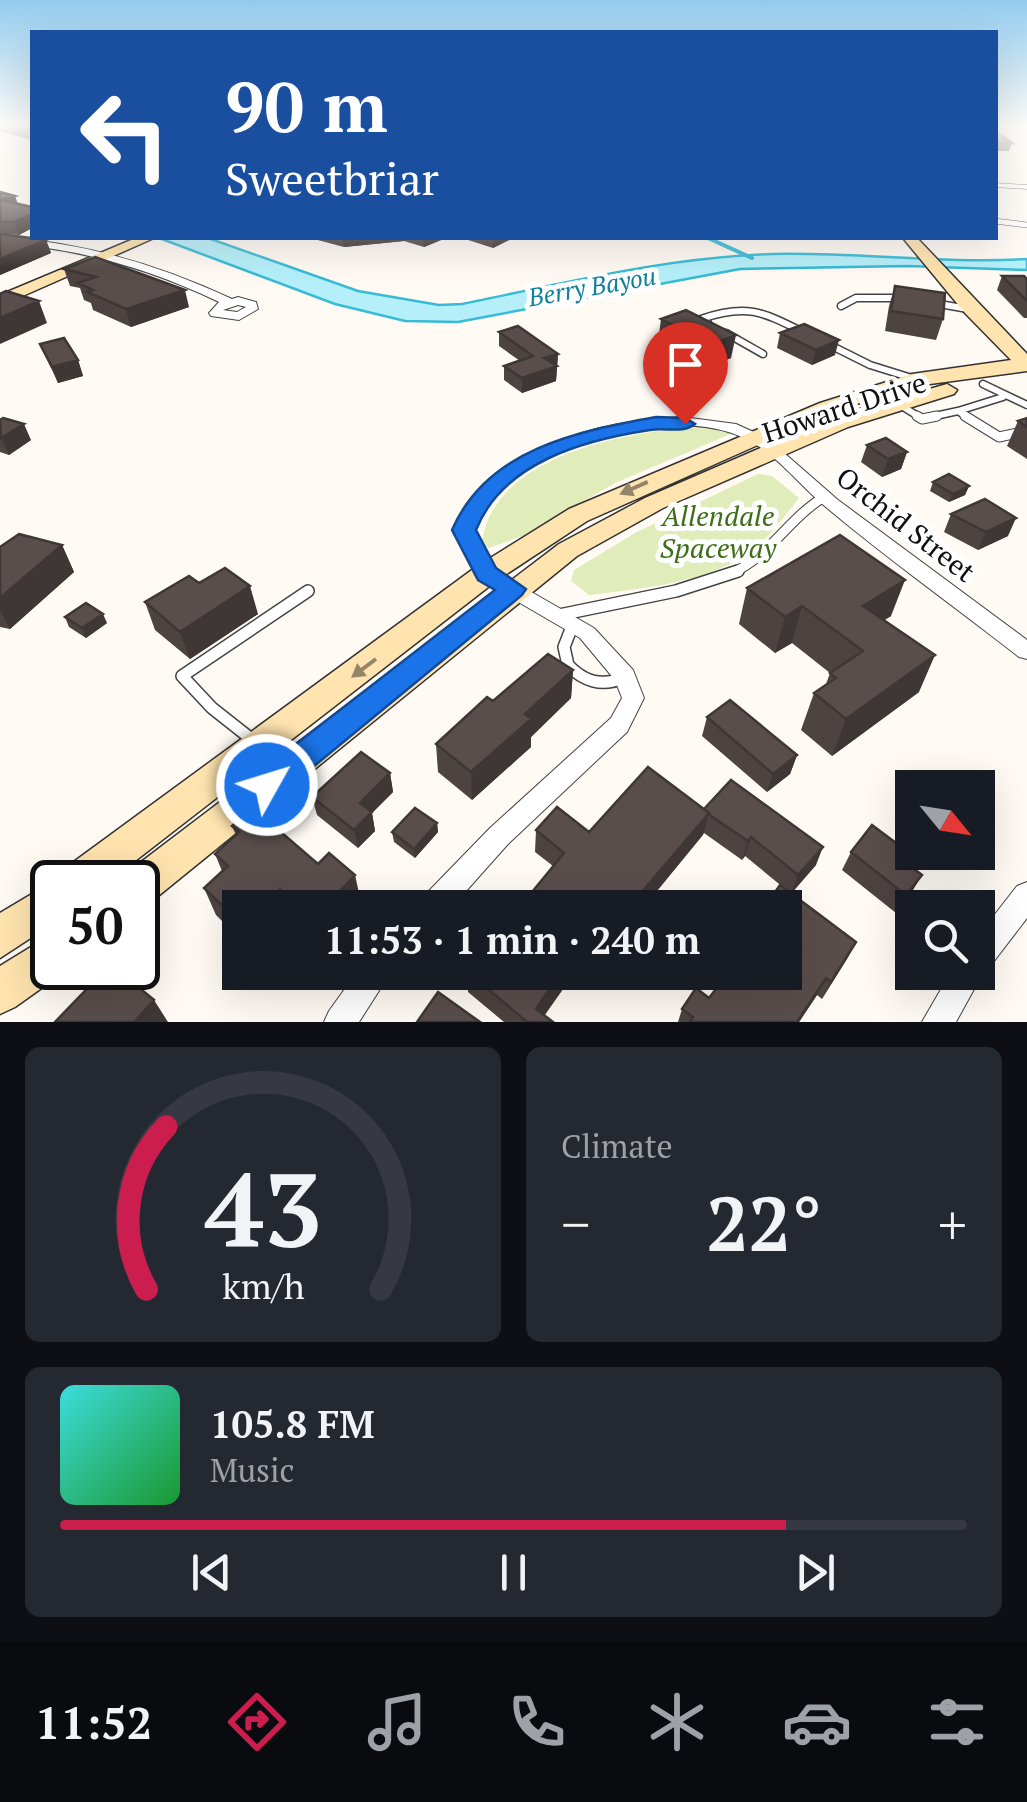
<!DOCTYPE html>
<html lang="en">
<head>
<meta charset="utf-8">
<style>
  :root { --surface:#171b24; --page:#242831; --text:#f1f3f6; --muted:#9ea1a6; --line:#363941; --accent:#cb1e4e }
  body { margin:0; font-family:"PT Serif",serif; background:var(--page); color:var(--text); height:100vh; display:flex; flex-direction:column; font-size:38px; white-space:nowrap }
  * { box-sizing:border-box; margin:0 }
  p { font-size:32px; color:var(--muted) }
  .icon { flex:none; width:55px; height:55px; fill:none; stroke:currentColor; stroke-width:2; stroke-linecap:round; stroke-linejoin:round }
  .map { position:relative; height:1022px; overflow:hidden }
  .details { display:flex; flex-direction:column; gap:25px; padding:25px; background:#0d0f14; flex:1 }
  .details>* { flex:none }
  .banner { position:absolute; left:30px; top:30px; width:968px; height:210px; border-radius:0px; box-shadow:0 10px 40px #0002; background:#1a4fa0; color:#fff; overflow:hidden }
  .needle { width:65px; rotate:120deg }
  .fabs { position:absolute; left:895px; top:770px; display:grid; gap:20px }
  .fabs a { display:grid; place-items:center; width:100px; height:100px; border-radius:0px; background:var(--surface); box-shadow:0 10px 40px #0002; font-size:50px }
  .speed { position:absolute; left:30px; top:860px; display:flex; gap:20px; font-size:50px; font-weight:700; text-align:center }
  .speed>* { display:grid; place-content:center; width:130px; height:130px; border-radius:50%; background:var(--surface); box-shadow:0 10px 40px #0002; line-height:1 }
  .speed .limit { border:5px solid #111; border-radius:15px; background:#fff; color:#111 }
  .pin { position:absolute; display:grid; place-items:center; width:85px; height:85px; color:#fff; margin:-102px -42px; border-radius:50% 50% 50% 0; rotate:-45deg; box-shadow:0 0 10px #0007 }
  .pin .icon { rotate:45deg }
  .me { position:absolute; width:110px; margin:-55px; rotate:51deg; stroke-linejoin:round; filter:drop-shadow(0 0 8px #0008) }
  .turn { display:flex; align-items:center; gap:35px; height:210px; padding:0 30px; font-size:45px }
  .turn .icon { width:130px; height:130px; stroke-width:2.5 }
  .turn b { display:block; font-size:70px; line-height:85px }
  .big { font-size:75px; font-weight:700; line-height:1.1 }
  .details .card { flex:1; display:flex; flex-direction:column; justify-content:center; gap:15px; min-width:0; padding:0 35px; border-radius:15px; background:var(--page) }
  .details .dial { align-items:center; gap:0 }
  .dial svg { height:260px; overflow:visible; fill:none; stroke:var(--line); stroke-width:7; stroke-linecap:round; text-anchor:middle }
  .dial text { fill:var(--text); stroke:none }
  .song { display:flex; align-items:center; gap:30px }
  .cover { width:120px; height:120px; border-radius:15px; background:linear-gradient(135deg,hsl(180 70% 55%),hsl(130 70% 35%)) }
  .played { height:10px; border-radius:5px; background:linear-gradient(90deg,var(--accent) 80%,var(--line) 80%) }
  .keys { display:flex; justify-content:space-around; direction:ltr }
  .heat { display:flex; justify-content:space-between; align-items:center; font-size:55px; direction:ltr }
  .details .tiles { flex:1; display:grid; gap:25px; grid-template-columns:1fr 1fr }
  .card:last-child { grid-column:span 2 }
  .trip { position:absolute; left:222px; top:890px; width:580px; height:100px; border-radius:0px; background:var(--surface); box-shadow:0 10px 40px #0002; font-weight:700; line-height:100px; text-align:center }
  .tabs { display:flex; height:160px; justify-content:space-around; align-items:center; background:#090b0e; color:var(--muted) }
  .tabs .icon { width:70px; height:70px }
  .tabs .selected { color:var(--accent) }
  .tabs b { font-size:45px; color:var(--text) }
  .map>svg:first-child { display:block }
  .green { fill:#e0edba }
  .water { fill:#b5f0fa; stroke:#37bbd6; stroke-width:2.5 }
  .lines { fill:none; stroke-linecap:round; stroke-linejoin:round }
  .stream { stroke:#37bbd6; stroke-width:4 }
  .lane-far4-casing { stroke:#434343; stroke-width:5 }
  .lane-far3-casing { stroke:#434343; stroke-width:6 }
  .lane-far2-casing { stroke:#434343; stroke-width:9 }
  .lane-far1-casing { stroke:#434343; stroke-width:11 }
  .lane-casing { stroke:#434343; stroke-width:14 }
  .street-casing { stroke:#434343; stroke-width:2 }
  .secondary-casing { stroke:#323232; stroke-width:3 }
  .lane-far4 { stroke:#fff; stroke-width:4 }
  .lane-far3 { stroke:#fff; stroke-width:5 }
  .lane-far2 { stroke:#fff; stroke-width:6 }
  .lane-far1 { stroke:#fff; stroke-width:9 }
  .lane { stroke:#fff; stroke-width:11 }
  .street { fill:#fff; fill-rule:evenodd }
  .secondary { fill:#ffe4af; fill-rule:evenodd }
  .wall { fill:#4d4341 }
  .shaded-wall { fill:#3f3735 }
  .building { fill:#5a4e4c; stroke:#3f3735; stroke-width:2.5 }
  .oneway { fill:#938567 }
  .route { fill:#1a73e8; stroke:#114b97; stroke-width:2.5 }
  .labels { text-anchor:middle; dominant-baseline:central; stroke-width:10; stroke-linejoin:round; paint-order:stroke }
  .far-water-label { font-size:25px; font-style:italic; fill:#10809c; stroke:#fff }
  .street-label { font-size:28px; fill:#101010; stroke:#fff }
  .park-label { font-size:28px; font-style:italic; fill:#3f6e1b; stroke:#fff }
</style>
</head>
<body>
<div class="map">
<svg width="1027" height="1022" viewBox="0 0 1027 1022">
  <rect width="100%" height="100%" fill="#fffaf4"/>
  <!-- green -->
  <path class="green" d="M709,427L733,433L615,483L525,535L489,548L482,543C492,453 637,429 709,427Z
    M758,474L772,476L799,498C782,519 764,546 740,559C694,584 640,589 589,595L571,581L574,570L635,533Z"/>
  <!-- water -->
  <path class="water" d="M159,238H208L358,291L439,305L462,304C565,283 668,257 773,254C857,252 943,264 1027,259V270L907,266L740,269L458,322L405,321L335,304Z"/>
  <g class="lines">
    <!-- stream -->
    <path class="stream" d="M708,238L752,258"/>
    <defs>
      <path id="lane-far4" d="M995,185L1027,187"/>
      <path id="lane-far3" d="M995,221L1027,225"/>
      <path id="lane-far2" d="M934,303L968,309
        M841,306L856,298H899
        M708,323L701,319C747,303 763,312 805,333
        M726,333L763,354
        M828,344L870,365L915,379
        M983,384L1027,405
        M900,405L921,418
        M958,411L1003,397
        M926,418L958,411L969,418"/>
      <path id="lane-far1" d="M917,416L922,419L937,416
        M965,416L999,437L1027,431
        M732,573C770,556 789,518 824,497"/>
      <path id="lane" d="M559,615L676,591L738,571
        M573,624L564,647L568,665C583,681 602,687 622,678
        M255,742L212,708L182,676L308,591"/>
      <path id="street" d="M0,237C82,242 157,264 232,299L238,297L256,302L258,309L239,320L211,316L209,313L219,302C148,268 78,248 0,243ZM238,305L246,307L237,312L223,310Z
        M683,417L736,424L767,438L838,500L1027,640V659L1019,657C955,607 889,560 827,508C800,486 778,455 746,439C681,406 563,437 509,482C493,495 482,511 473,530L493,570L594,628L633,670L644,698L627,732L508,844L451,908H418L422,898L490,828L611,718L622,698L615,680L580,638L479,579L455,530C498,446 595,421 683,417Z
        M1027,882V918L988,969L984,971L956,1022H922L951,972H978V936L1017,886Z
        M357,972H391L359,1022H324L329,1011Z"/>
      <path id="secondary" d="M136,238H154L0,306V295Z
        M903,238H917L1027,354V371L915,386L834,411L587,521L496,581L108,882H59L64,869L476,567L569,509L820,403L912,374L1011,360L965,313Z
        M947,384L957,390L954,394L848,427L663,508L577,556L152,901L138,907V882H121L124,875L559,544L645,498L832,417Z
        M52,882V924L0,958V913Z
        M52,934V968L67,970L15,1007L0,1014V966Z"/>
    </defs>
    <!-- lane-far4 casing -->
    <use href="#lane-far4" class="lane-far4-casing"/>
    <!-- lane-far3 casing -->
    <use href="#lane-far3" class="lane-far3-casing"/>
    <!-- lane-far2 casing -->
    <use href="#lane-far2" class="lane-far2-casing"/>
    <!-- lane-far1 casing -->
    <use href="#lane-far1" class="lane-far1-casing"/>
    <!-- lane casing -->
    <use href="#lane" class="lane-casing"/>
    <!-- street casing -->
    <use href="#street" class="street-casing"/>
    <!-- secondary casing -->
    <use href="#secondary" class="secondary-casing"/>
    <!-- lane-far4 -->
    <use href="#lane-far4" class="lane-far4"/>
    <!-- lane-far3 -->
    <use href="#lane-far3" class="lane-far3"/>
    <!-- lane-far2 -->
    <use href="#lane-far2" class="lane-far2"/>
    <!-- lane-far1 -->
    <use href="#lane-far1" class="lane-far1"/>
    <!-- lane -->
    <use href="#lane" class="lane"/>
    <!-- street -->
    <use href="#street" class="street"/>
    <!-- secondary -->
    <use href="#secondary" class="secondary"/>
  </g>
  <!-- wall -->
  <path class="wall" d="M0,125H32V140L0,131Z
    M995,130L1012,143L1009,151H995Z
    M0,192L18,204L32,207V228L19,235L4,234L46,240L51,253L0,275Z
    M310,238H446L424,247L404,241L344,247Z
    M462,238H513L493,248Z
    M95,257L189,307L131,327L93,310L91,303L84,300L80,288L70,286L64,269Z
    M1002,276L1027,279V318H1024L997,290Z
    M895,286L943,319L936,340L885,331L889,306Z
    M686,310L731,358L706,368L658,342L661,319Z
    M499,332L558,354L556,381L522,393L504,380V366L520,361L499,346Z
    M780,333L835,355L812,365L777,348Z
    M40,344L78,360L83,376L58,383Z
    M1027,418V459L1007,446L1018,421Z
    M0,420L31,440L9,455L0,452Z
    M867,445L907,452L901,469L882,477L861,462Z
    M933,482L969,486L965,495L949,502L930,491Z
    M951,514L1008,536L978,550L944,532Z
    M62,545L74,572L10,629L0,627V547Z
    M199,583L258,614L190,659L155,630L145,602Z
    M747,588L891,616L884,620L919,692L832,756L801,730L814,693L826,684L830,673L792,643L775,653L739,624Z
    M65,617L107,623L86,638L69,627Z
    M573,670L571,698L531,737V747L472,800L438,772L436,744L493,701Z
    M707,717L797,755L790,774L767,792L702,736Z
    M390,773L393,792L372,813L375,831L358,848L317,815L312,797Z
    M704,809L816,865L791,893L856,942L822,999L817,995L799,1022H678L682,1009L709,998L785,908H766L768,902L784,888L745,856L742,860L704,833L643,908H519L553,866L535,852L536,830L589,832Z
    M437,823L438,832L415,858L394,842L392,832Z
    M232,826L361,902L356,908H240V939L216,915L204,888L222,871L215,854L236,835Z
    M851,852H908L903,861L922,875L911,893L896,913L842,870Z
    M467,972H568L564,979L563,989L544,1015L553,1022H504L468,992Z"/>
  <!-- shaded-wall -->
  <path class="shaded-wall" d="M15,196L19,207L1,200Z
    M32,214V228L19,235L14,222Z
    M343,238H404V241L344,247Z
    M423,238H446L424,247Z
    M493,238H513L493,248Z
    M46,240L51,253L0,275V259Z
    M185,290L189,307L131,327L126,309Z
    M39,301L47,323L0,344V318Z
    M736,335L731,358L706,368L710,345Z
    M839,340L835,355L812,365L816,350Z
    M558,354L556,381L522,393V378L544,358Z
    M78,360L83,376L58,383L52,367Z
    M24,424L31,440L9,455L1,438Z
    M907,452L901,469L882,477L888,459Z
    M969,486L965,495L949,502L953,494Z
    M1016,518L1008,536L978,550L986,532Z
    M62,545L74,572L10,629L0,610V598Z
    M905,580L891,616L850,642L863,606Z
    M250,586L258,614L190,659L180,632Z
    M802,606L792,643L775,653L785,617Z
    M103,614L107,623L86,638L82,628Z
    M935,655L919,692L832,756L846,719Z
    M573,670L571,698L531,737V747L472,800L471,772L525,714Z
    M797,755L790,774L767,792L773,774Z
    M390,773L393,792L372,813L375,831L358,848L354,830L360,803Z
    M709,813L703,835L643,908H630Z
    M437,823L438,832L415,858L414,849Z
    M751,837L745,856L742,860L748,841Z
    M823,847L816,865L791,894L798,875Z
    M355,875L361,902L356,908H324Z
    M922,875L911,893L896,913L906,895Z
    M280,889L286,908H261Z
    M856,942L847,959L822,999L831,982Z
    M559,972H568L564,979L563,989L540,1022L536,1009Z
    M826,978L817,995L799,1022H797Z
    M154,1000L168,1022H134Z"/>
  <!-- building -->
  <path class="building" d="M12,125H32V130Z
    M995,130L1012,143H995Z
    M0,192L15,196L1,200L32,207V214L14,222H0Z
    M0,234L46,240L0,259Z
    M95,257L185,290L126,309L87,292L93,290L78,283L96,277L64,269Z
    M1002,276H1024L1027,279V301Z
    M895,286L945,293L943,319L891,311Z
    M6,291L39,301L0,318V294Z
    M686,310L736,335L710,345L661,319Z
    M804,324L839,340L816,350L780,333Z
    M518,326L558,354L544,358L557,366L522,378L504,366L533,356L499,332Z
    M64,338L78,360L52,367L40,344Z
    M3,418L24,424L1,438L0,420Z
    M1027,418V427L1018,421Z
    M886,438L907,452L888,459L867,445Z
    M949,474L969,486L953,494L933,482Z
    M985,499L1016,518L986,532L951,514Z
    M19,534L62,545L0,598V547Z
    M840,535L905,580L863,606L935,655L846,719L814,693L836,678L830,673L863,651L802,606L785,617L747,588Z
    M225,568L250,586L180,632L145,602L189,576L199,583Z
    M86,603L103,614L82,628L65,617Z
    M548,654L573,670L525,714L531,719L471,772L436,744L487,697L493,701Z
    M730,700L797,755L773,774L707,717Z
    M361,752L390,773L360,803L372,812L354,830L312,797Z
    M648,767L709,813L630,906L626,902L622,908H519L564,853L536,830L557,807L589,832Z
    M731,780L823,847L798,875L751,837L748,841L708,814L709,813L704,809Z
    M253,808L318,864L329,853L355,875L324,908H299L280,889L261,908H240V923L204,888L228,866L215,854L239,832L232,826Z
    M415,808L437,823L414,849L392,832Z
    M872,825L908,852L902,860L922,875L906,895L851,852Z
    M780,885L856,942L831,982L826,978L797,1022H690L693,1017L682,1009L696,988L709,998L729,972H785V908H775L768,902Z
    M107,968H115L154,1000L134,1022H55Z
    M468,972H561L536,1009L553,1022H527Z
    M438,992L480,1022H417Z"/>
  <!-- one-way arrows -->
  <defs><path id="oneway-solid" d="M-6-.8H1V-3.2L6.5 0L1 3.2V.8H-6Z" transform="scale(2.5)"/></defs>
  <g class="oneway">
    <use href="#oneway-solid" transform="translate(634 488) rotate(156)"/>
    <use href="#oneway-solid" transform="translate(364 668) rotate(143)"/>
  </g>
  <!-- sky -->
  <linearGradient id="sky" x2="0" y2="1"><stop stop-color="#93ccef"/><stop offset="0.47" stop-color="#fffdfa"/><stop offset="1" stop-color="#fffdfa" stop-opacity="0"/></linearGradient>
  <rect width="1027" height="268" fill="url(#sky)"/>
  <!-- route -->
  <path class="route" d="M656,417L685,418L695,424C683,434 665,427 650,430C584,440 503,462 476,530L496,568L526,589L522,595L279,795L267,799L256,795L251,785L256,775L495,590L478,580L452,530C487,449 578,431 656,417Z"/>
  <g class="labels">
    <!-- far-water labels -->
    <g class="far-water-label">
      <text transform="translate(592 286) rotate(-10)">Berry Bayou</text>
    </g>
    <!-- street labels -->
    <g class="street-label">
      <text transform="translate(844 407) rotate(-18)">Howard Drive</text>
      <text transform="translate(906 524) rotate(38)">Orchid Street</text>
    </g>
    <!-- park labels -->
    <g class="park-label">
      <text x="718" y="515">Allendale<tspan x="718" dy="32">Spaceway</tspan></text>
    </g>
  </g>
</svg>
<div class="fabs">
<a><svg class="needle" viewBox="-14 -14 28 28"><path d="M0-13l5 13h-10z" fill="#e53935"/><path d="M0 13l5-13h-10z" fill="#9ea1a6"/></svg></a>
<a><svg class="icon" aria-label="search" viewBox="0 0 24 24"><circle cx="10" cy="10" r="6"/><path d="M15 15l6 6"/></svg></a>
</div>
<div class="speed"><div class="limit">50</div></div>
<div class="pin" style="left:685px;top:424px;background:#d93025"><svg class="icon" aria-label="arrive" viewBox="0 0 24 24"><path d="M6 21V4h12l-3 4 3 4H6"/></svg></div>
<svg class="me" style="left:267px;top:785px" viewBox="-20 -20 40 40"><circle r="17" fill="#1a73e8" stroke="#fff" stroke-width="3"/><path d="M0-11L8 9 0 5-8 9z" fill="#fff"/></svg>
<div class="trip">11:53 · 1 min · 240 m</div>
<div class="banner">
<div class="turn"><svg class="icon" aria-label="left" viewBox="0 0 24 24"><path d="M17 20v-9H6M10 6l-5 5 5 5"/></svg><div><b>90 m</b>Sweetbriar</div></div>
</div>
</div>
<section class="details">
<div class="tiles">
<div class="card dial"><svg viewBox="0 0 100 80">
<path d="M14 69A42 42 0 1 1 86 69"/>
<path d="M14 69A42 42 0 0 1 20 19" stroke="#cb1e4e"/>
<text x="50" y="56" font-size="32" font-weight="700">43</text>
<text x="50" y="72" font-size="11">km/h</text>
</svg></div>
<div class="card"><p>Climate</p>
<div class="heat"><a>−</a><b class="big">22°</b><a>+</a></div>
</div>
<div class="card">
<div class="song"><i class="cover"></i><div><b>105.8 FM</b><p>Music</p></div></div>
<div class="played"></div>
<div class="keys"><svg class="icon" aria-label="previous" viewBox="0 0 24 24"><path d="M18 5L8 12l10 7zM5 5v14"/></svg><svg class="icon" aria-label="pause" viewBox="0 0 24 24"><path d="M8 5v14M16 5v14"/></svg><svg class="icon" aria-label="next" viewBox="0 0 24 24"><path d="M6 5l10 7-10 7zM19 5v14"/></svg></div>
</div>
</div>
</section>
<nav class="tabs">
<b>11:52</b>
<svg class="icon selected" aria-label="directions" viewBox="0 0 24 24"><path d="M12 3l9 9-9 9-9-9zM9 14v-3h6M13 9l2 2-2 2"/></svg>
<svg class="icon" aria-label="music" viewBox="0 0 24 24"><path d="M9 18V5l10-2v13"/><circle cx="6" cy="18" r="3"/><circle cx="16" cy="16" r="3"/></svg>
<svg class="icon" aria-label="phone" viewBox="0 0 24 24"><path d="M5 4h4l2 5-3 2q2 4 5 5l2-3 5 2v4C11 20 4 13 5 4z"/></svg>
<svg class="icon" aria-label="climate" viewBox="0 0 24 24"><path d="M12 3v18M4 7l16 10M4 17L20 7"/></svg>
<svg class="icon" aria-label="car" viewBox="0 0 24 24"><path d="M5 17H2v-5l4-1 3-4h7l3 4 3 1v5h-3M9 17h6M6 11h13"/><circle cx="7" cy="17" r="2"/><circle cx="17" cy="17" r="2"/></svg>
<svg class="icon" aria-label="filters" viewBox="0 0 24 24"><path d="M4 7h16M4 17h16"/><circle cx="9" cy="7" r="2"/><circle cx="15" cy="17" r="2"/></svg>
</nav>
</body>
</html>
